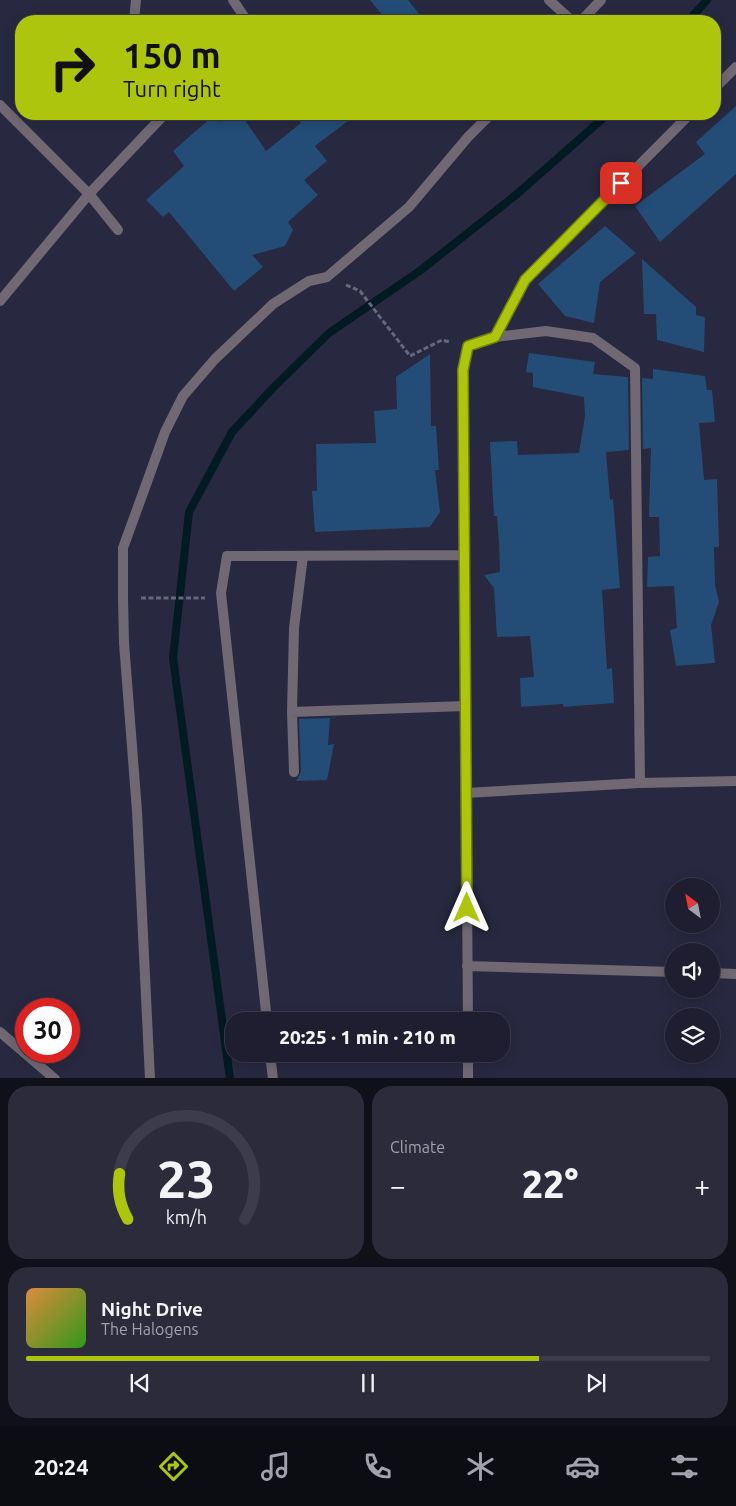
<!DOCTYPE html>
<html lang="en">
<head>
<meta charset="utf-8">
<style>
  :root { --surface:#1e1e30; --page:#2b2b3c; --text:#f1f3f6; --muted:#a1a2ab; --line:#3c3c4c; --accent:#adc60d }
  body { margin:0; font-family:Ubuntu,sans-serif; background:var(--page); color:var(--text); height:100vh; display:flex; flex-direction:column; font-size:19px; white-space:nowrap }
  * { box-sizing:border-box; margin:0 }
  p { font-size:16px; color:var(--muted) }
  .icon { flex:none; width:28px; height:28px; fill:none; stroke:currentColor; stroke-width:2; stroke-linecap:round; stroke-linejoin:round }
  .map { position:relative; height:1078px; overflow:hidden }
  .details { display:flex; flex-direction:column; gap:8px; padding:8px; background:#10101a; flex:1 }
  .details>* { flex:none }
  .banner { position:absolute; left:15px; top:15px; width:706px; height:105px; border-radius:20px; box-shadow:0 2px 12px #0003,0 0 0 1px var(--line); background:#adc60d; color:#111; overflow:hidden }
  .needle { width:32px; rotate:328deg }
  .tools { position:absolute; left:665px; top:878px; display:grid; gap:10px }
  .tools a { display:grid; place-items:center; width:55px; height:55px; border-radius:50%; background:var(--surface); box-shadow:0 2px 12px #0003,0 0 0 1px var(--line); font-size:25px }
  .speed { position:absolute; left:15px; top:998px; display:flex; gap:10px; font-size:25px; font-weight:700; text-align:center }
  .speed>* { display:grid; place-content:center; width:65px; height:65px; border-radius:50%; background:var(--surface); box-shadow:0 2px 12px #0003,0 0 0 1px var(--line); line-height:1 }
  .speed .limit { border:8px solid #d22; background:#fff; color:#111 }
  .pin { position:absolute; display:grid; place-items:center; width:42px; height:42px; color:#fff; margin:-21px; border-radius:10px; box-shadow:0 2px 8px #0006 }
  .me { position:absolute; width:55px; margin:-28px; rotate:0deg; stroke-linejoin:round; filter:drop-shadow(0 0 4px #0008) }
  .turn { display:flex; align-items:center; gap:18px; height:105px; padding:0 25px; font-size:22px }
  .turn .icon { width:65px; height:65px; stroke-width:2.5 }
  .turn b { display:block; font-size:35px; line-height:42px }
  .big { font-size:38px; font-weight:800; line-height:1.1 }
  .details .card { flex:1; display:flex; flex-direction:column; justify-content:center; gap:8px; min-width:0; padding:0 18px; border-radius:20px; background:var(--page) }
  .details .dial { align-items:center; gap:0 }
  .dial svg { height:130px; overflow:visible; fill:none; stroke:var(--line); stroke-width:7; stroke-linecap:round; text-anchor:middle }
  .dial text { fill:var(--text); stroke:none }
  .song { display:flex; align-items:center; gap:15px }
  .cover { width:60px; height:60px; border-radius:8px; background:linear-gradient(135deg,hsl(30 70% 55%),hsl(110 70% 35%)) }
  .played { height:5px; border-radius:2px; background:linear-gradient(90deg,var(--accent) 75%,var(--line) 75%) }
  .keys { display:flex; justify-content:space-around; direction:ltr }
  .heat { display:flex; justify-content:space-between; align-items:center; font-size:28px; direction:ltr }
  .details .tiles { flex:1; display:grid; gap:8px; grid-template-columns:1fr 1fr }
  .card:last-child { grid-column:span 2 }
  .trip { position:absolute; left:225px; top:1012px; width:285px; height:50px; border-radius:20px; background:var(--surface); box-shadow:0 2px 12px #0003,0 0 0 1px var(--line); font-weight:800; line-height:50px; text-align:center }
  .tabs { display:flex; height:80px; justify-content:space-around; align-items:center; background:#0c0c13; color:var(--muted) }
  .tabs .icon { width:35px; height:35px }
  .tabs .selected { color:var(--accent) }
  .tabs b { font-size:22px; color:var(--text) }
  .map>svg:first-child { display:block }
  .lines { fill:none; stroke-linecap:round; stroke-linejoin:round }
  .stream { stroke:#021a21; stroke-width:8 }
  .building { fill:#234d77 }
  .path { stroke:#66677c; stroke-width:3; stroke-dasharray:5 2.5; stroke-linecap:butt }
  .minor { stroke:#706873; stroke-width:10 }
  .route-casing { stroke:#708108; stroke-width:12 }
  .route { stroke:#adc60d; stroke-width:9 }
</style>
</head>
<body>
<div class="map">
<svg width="736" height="1079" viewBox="0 0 736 1079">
  <rect width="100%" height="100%" fill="#282840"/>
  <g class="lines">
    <!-- stream -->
    <path class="stream" d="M688,21L707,0
      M230,1079L173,658L189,512L232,432L275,386L329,333L421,270L517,194L608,114"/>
  </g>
  <!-- building -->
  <path class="building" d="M370,0H408L425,21H387Z
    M736,106V174L660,242L635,206L705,154L696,142Z
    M234,114H241L266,151L301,123L294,114H357L315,146L327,161L304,180L318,195L288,222L293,230L285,246L252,255L263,267L234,291L169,212L163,217L146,200L184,166L173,151L214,115L220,122Z
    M605,226L636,253L600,282L594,323L565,316L538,284Z
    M642,259L696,307V315L705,317L704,352L657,340L656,314H644Z
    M529,353L595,362L593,374L628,377L629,450L606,452L610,500L613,499L620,588L602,590L607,669L612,668L614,703L563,707V704L521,707L520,678L534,677L530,636L497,637L494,588L484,575L500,572L499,543L497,516H494L490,442L517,441L518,455L579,453L585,416L584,397L533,387V373L526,372Z
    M430,354L431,426H436L439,470H435L440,512L430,527L315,532L312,491H317L316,444L376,443L374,411L397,409L396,377Z
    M653,369L705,376L707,390H712L715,422L699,423L704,480L717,479L719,547H714L715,585L719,602L711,625L715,663L676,666L670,630L677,628L674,586L647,587L648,557L660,556L659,517H649L651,448L643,449L642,378L653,379Z
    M330,718L328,745L334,744L327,780L296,781L301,772L299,719Z"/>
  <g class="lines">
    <!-- path -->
    <path class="path" d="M346,285L360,291L410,356L442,340L450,342
      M141,598H205"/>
    <!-- minor -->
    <path class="minor" d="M233,0L247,21
      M549,0L572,21
      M134,21L136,0
      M581,21L601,0
      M715,88L736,67
      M0,105L89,194L118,230
      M0,301L89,194L161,118L167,114
      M495,337L525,280L690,114
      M292,712L465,706
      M294,772L292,712L294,628L303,556
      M466,793L640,783L736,781
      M467,966L674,972
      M711,973L736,974
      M267,1021L221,593L227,556L464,555
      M468,1021L463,371L468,346L495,337L546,331L593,338L635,368L640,783
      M0,1032L55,1079
      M270,1054L273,1079
      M468,1054V1079
      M150,1079L137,811L124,643L123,598V548L143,493L165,432L183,396L215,359L273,304L309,281L327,277L409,207L468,137L491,114"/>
  </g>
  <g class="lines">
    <defs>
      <path id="route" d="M467,908L463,370L468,346L495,337L525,280L621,183"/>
    </defs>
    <!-- route casing -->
    <use href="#route" class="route-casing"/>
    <!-- route -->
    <use href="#route" class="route"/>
  </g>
</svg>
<div class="tools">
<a><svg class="needle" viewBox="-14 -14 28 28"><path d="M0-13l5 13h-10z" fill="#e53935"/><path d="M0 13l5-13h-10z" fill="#a1a2ab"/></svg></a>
<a><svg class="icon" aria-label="sound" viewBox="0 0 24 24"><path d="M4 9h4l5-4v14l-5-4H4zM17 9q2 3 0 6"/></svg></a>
<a><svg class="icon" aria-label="layers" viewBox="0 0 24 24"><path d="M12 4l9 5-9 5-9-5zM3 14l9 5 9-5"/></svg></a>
</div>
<div class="speed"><div class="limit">30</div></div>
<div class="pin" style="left:621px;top:183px;background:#d93025"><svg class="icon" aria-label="arrive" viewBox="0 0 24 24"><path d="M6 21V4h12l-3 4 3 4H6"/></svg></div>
<svg class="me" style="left:467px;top:908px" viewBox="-20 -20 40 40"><path d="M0-17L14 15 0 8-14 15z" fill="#adc60d" stroke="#fff" stroke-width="4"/></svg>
<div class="trip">20:25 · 1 min · 210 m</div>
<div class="banner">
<div class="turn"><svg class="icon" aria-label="right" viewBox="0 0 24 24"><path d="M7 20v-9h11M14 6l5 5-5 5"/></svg><div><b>150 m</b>Turn right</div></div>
</div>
</div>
<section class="details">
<div class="tiles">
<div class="card dial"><svg viewBox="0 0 100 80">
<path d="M14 69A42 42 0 1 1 86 69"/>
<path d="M14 69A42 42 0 0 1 9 41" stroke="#adc60d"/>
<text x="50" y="56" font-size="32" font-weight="700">23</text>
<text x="50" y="72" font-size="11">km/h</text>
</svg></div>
<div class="card"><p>Climate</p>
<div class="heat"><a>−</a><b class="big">22°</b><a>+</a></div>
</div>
<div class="card">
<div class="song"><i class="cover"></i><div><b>Night Drive</b><p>The Halogens</p></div></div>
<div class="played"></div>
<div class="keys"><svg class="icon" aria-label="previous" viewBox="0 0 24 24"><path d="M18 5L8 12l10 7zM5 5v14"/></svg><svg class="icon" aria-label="pause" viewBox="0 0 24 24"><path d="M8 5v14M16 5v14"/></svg><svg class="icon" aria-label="next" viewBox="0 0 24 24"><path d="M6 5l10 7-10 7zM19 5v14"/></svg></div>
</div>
</div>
</section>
<nav class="tabs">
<b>20:24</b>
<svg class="icon selected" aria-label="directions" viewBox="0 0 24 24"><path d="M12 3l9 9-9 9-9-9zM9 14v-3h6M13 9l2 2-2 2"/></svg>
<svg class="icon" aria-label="music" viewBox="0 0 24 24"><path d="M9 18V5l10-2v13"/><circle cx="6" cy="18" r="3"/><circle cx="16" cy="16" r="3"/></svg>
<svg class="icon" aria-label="phone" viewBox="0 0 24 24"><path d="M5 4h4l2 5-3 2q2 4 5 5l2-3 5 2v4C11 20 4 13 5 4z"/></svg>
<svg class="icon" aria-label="climate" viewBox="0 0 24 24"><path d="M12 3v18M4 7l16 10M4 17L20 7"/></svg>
<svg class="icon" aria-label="car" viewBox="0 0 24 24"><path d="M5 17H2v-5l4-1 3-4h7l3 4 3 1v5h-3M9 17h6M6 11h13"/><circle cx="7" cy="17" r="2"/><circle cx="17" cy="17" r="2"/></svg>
<svg class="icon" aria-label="filters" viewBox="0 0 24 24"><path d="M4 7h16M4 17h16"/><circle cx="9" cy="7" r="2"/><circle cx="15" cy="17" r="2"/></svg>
</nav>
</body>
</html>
